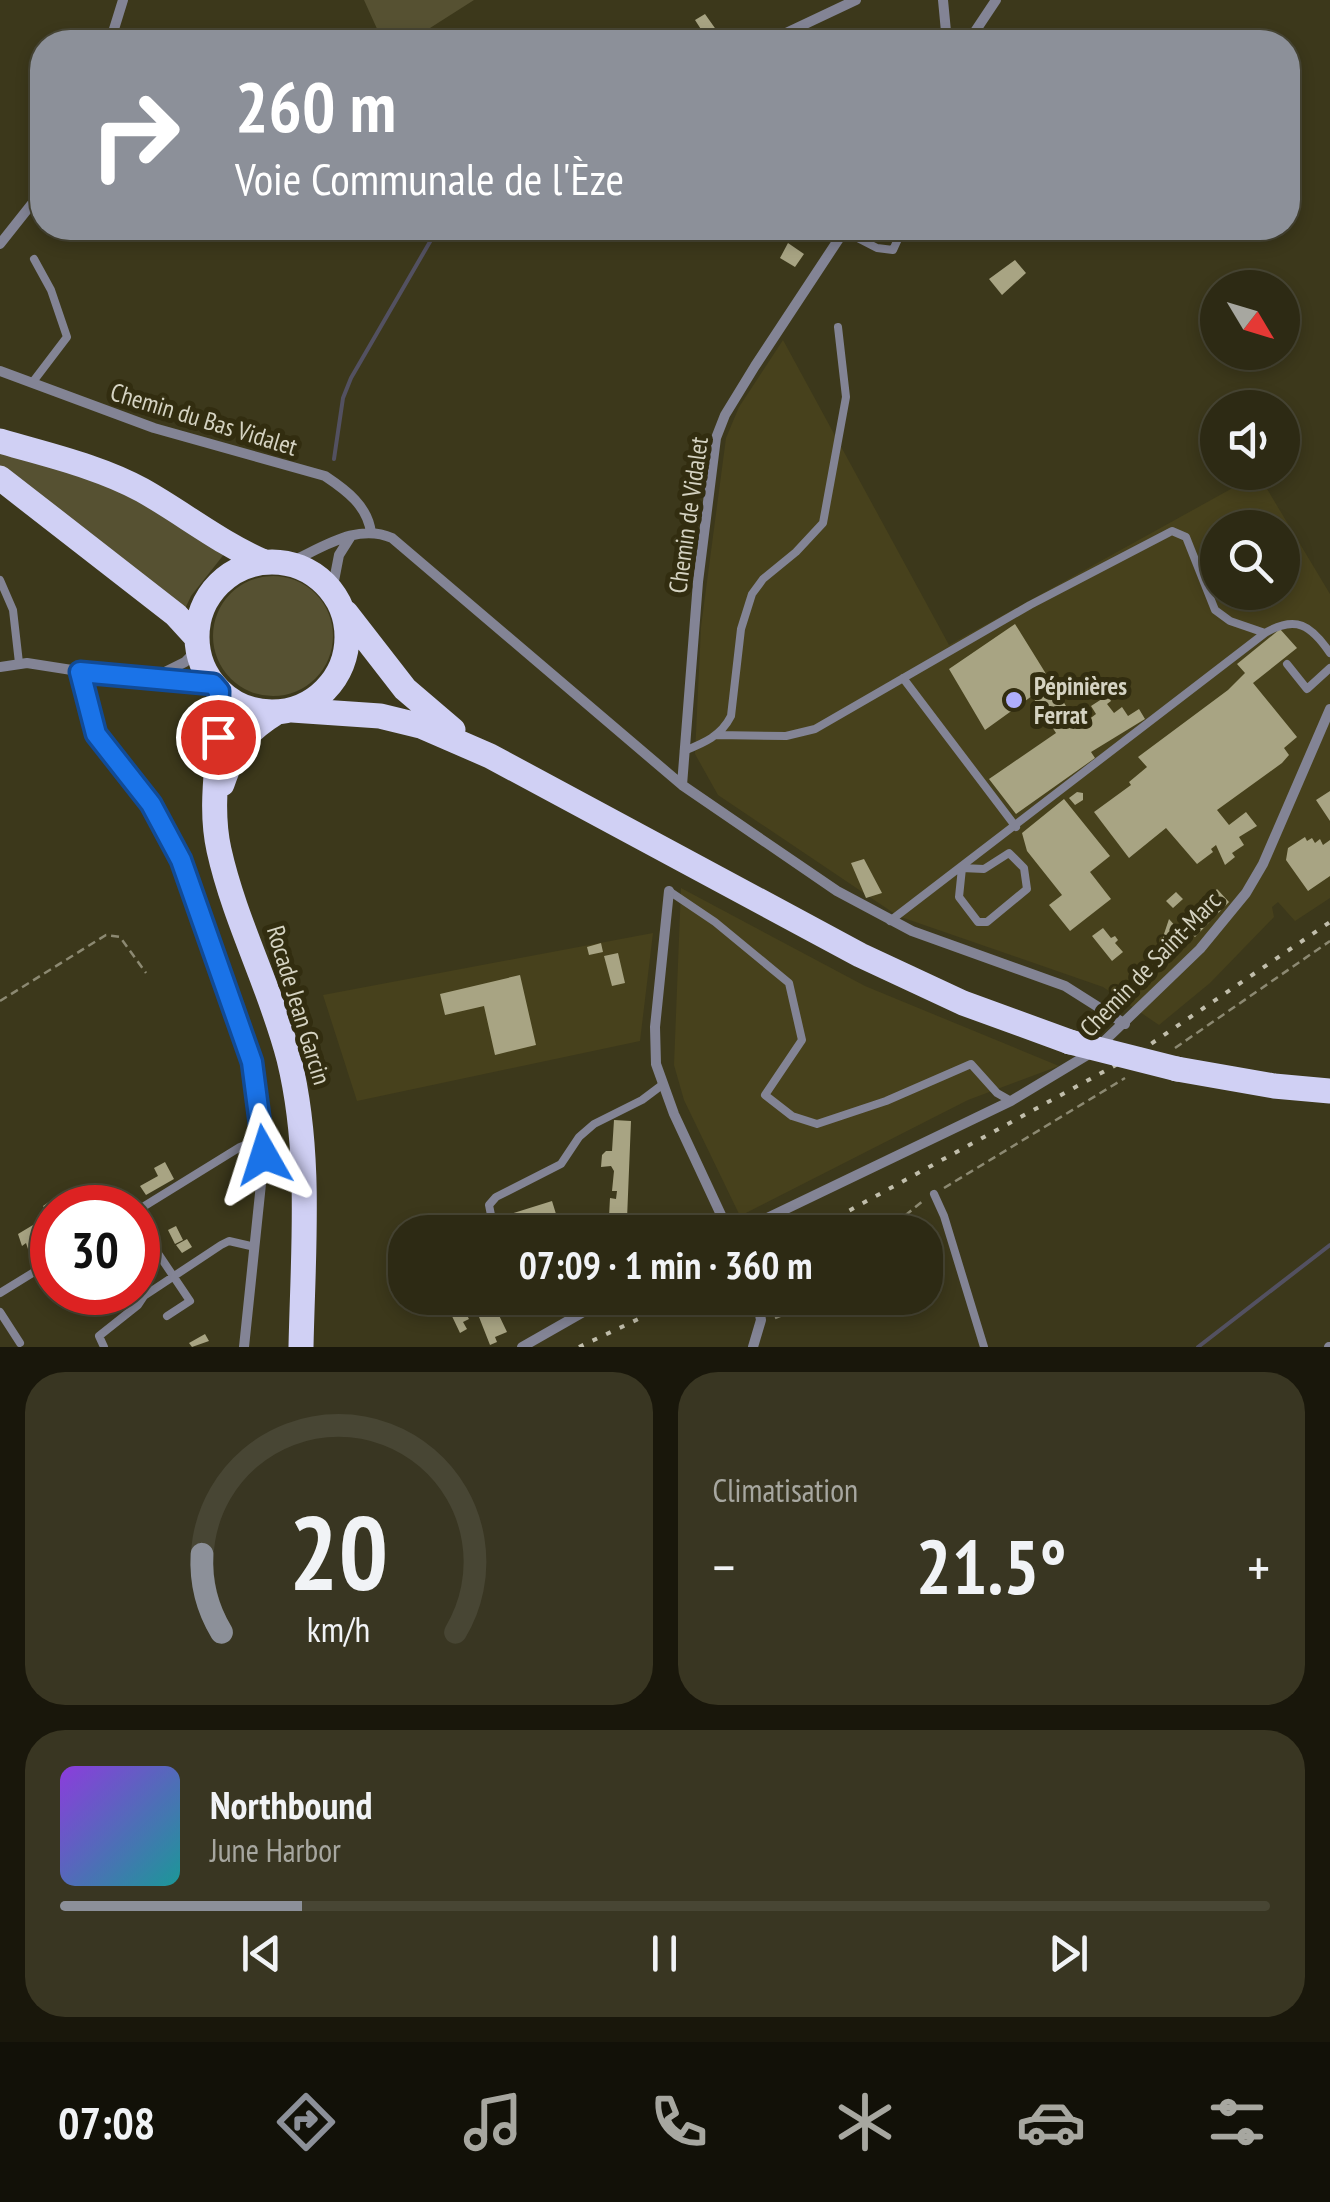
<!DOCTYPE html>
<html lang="fr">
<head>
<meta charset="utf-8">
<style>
  :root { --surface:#2d2a14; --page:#393622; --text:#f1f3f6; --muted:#a7a7a0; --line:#484634; --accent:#8c9099 }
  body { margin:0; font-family:"PT Sans Narrow",sans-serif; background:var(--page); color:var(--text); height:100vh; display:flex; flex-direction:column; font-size:38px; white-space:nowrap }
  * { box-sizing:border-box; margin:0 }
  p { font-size:32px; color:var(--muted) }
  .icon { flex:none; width:55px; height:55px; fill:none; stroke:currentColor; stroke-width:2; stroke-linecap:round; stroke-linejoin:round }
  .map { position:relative; height:1347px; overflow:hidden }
  .sheet { display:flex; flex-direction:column; gap:25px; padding:25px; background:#19170b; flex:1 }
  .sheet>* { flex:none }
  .top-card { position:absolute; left:30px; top:30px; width:1270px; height:210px; border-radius:40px; box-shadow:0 5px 15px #0003,0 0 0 2px var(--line); background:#8c9099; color:#fff; overflow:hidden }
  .needle { width:65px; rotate:128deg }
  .controls { position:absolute; left:1200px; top:270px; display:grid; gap:20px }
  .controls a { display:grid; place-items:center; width:100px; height:100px; border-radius:50%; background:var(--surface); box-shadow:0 5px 15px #0003,0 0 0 2px var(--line); font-size:50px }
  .speed { position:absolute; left:30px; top:1185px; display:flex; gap:20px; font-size:50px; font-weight:700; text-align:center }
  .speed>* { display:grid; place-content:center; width:130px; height:130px; border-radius:50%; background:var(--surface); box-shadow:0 5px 15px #0003,0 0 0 2px var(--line); line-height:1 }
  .speed .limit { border:15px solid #d22; background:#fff; color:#111 }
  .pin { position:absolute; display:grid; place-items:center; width:85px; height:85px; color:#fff; margin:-42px; border:5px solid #fff; border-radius:50%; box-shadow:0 2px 10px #0007 }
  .me { position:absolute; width:110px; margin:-55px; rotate:354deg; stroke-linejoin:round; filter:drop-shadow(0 0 8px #0008) }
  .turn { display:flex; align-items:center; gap:35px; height:210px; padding:0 40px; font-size:45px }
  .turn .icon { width:130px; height:130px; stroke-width:2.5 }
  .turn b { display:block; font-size:70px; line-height:85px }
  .big { font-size:75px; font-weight:800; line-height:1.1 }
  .sheet .card { flex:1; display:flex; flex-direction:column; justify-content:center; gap:15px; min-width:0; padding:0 35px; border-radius:40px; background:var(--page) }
  .sheet .dial { align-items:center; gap:0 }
  .dial svg { height:260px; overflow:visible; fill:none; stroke:var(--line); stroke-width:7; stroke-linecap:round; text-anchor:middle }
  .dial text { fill:var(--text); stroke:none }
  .song { display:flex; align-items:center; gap:30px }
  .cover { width:120px; height:120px; border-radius:15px; background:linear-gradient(135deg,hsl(270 70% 55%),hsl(180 70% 35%)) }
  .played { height:10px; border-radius:5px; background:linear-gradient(90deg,var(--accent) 20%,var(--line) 20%) }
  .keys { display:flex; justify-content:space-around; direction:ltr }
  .heat { display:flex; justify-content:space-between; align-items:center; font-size:55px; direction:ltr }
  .sheet .tiles { flex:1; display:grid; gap:25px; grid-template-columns:1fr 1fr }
  .card:last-child { grid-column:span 2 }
  .trip { position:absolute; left:388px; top:1215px; width:555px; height:100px; border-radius:40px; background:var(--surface); box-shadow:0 5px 15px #0003,0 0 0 2px var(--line); font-weight:800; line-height:100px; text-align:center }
  .tabs { display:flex; height:160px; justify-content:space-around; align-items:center; background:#121108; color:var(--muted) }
  .tabs .icon { width:70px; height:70px }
  .tabs .on { color:var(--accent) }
  .tabs b { font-size:45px; color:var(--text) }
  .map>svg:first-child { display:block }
  .built { fill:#47411c; fill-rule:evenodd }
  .green { fill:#565132 }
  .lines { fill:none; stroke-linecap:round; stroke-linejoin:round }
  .stream { stroke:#535161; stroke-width:4 }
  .building { fill:#a8a483 }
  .path { stroke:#8c8972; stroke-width:2.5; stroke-dasharray:8 5; stroke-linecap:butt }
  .lane { stroke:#838495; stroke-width:8 }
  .street { stroke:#838495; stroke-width:10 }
  .primary { stroke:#d0d0f4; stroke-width:25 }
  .rail { stroke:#c1beac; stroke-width:4; stroke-dasharray:5 10; stroke-linecap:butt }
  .primary-bridge { stroke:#d0d0f4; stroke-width:25 }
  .route-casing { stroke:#114b97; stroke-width:25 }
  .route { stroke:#1a73e8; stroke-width:18 }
  .poi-dot { fill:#afaefa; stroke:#322d10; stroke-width:4 }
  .labels { text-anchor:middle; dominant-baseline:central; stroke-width:10; stroke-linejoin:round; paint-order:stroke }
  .street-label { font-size:25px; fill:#d5d3c2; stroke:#322d10 }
  .poi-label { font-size:25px; font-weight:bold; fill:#d5d3c2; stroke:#322d10; text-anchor:start }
</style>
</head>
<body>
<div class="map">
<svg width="1330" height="1347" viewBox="0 0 1330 1347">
  <rect width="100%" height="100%" fill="#3c381b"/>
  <!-- built -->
  <path class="built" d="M783,340L949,645L1258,474L1330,594V898L1295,921L1278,902L1272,907L1274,917L1210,983L1159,1025L1103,987L898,916L718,795L695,754L701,627L726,438L739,407ZM1218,528H1282V592H1218Z
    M681,888L865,986L1059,1066L968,1100L740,1216L684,1100L674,1065Z
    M653,933L640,1041L357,1101L323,995Z"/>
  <!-- green -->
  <path class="green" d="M364,0H474L408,42H383Z
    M0,449L130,494L225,553L191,596L184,611L0,466Z
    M213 636a60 60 0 1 1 120 0a60 60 0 1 1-120 0Z"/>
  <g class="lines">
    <!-- stream -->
    <path class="stream" d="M334,459L343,398L351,378L431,240L448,228
      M1198,1347L1330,1245"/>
  </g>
  <!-- building -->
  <path class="building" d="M705,14L717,31L706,37L695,20Z
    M788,243L804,254L795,267L780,258Z
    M1015,260L1026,273L1002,295L989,279Z
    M1218,558V574L1213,576L1205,564Z
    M1282,559L1295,576L1284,583L1282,581Z
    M1250,592H1272L1274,596L1258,605Z
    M1015,624L1079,727L1096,714L1091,706L1108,695L1111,701L1107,704L1114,713L1122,707L1128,716L1139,709L1145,719L1091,752L1095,758L1016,814L989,779L1056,733L1032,696L985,730L949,669Z
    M1280,629L1297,648L1253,683L1297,737L1284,748L1289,755L1282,763L1217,810L1229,825L1246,812L1257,826L1239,837L1244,845L1232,853L1235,857L1225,865L1216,845L1211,849L1213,852L1197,864L1166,828L1129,858L1094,812L1131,785L1129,782L1147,767L1138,757L1228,690L1245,673L1237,664Z
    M1330,791V821L1316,800Z
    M1077,792L1083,793V800L1075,805L1069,798Z
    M1064,799L1110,856L1090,872L1111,899L1070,931L1049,905L1062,895L1027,851L1022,833Z
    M1305,837L1307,841L1312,838L1315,843L1320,839L1323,845L1330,840V876L1308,891L1286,860L1288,848Z
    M864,859L882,893L866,898L851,863Z
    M1217,889L1229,902L1195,937L1188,930L1217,903L1210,896Z
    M1176,892L1183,899L1173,908L1166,901Z
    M1169,919L1177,928L1183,923L1186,927L1184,930L1187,933L1177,951L1163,937Z
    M1103,928L1111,938L1115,936L1118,940L1115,943L1123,952L1112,961L1092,936Z
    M601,943L603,952L589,955L587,947Z
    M618,953L625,983L612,986L604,956Z
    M520,975L536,1045L495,1055L484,1006L445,1015L440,994Z
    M614,1120L631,1121L627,1219L609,1217L610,1198L616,1199L617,1191H612L614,1171L611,1166L601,1167L602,1155L606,1151H612Z
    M165,1162L174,1179L146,1195L140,1186L158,1176L154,1168Z
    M59,1195L68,1208H52V1220L43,1206Z
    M552,1201L556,1214L509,1232H459L454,1219L470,1213L475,1225Z
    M48,1216L52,1222V1234L28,1249L26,1243L22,1246L18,1234Z
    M141,1216L148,1228L138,1235V1218Z
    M176,1226L183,1240L175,1244L168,1230Z
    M588,1227L626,1230V1232H588Z
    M187,1239L192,1247L182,1253L176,1245Z
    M463,1308L469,1319L463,1322L467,1329L460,1333L451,1314Z
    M496,1309L507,1332L495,1337L497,1342L490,1345L479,1317Z
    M205,1334L209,1341L192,1347L189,1343Z"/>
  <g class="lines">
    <!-- path -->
    <path class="path" d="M0,1001L106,935L120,937L146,973
      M1175,1048L1330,941
      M944,1188L1125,1078
      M885,1232L924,1200
      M775,1318L801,1308L813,1298"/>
    <!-- lane -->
    <path class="lane" d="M844,231L877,248L893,250L903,228
      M32,383L67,337L51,290L34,259
      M0,580L13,610L19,663
      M1287,664L1307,689L1330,668
      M903,678L1016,827
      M716,735L786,736L815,729L1030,605L1172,531L1186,537L1215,610L1230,621L1265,633
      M684,751C704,743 721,736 731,716L741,629L752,594L763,579L796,552L823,523L846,397L838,327
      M1009,853L1024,868L1027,889L987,922H978L959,897L962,868L984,869Z
      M669,891L715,922L789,983L802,1040L765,1095L792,1116L817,1124L886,1101L971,1064L997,1093L1011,1101
      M890,921L1265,633C1296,615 1311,625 1330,653
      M934,1194L944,1216L984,1347
      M138,1210L240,1147L263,1138
      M491,1215L489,1205L496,1197L561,1164L579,1137L594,1124L642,1100L662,1085
      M151,1243L190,1301L167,1316
      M0,1293L52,1261
      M0,1312L20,1343
      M104,1347L99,1336L138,1305L144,1296L221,1245L229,1241L255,1247"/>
    <!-- street -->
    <path class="street" d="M943,0L947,42
      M728,37L733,42
      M110,42L123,0
      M767,42L856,0
      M968,42L996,0
      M0,244L42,191
      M0,371L154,428L325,476C346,490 368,506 371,533
      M288,563C321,549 356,522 392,538L682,785L837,891L912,931L1065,986L1125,1024
      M332,591L339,555L351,536
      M0,667L27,663L123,678L213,684
      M80,672L96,734L151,804L181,860L251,1062L264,1155L244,1347
      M153,678L185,662L198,649
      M682,785L698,582L716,438L725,415L755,366L846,228
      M669,891L655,1027L656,1064L674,1114L729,1232
      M738,1232L1011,1101L1094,1051L1200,949L1246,893L1263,864L1330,709
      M522,1347L608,1298
      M753,1347L761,1320L757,1298
      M1329,1347H1330"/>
    <!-- primary -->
    <path class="primary" d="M0,441C47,455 98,466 142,490C183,513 220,543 264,562
      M0,478L176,615L197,638
      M197 637a75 75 0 1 1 150 0a75 75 0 1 1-150 0Z
      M346,613L405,689L453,730
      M219,691C224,744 207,796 219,850C235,922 271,988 289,1059C312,1153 303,1251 301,1347
      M292,710L380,716L421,726L490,756L860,955L963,1003L1070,1042
      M222,784C235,747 243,733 277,712
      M1177,1069L1274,1086L1330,1091"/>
    <!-- rail -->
    <path class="rail" d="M810,1232L1136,1054L1330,922
      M579,1347L683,1298"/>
    <!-- primary-bridge -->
    <path class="primary-bridge" d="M1070,1042L1177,1069"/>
  </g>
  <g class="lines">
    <defs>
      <path id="route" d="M218,737L219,691L213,684L80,672L96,734L151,804L181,860L252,1062L264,1155"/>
    </defs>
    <!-- route casing -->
    <use href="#route" class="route-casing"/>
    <!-- route -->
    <use href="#route" class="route"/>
  </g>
  <!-- markers -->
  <circle class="poi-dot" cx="1014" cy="700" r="10"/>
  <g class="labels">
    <!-- street labels -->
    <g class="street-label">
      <text transform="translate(204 419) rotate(17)">Chemin du Bas Vidalet</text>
      <text transform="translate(688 515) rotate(-82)">Chemin de Vidalet</text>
      <text transform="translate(1150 964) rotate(-46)">Chemin de Saint-Marc</text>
      <text transform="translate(299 1005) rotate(73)">Rocade Jean Garcin</text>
    </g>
    <!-- poi labels -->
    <g class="poi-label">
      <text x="1034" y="686">Pépinières<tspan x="1034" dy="29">Ferrat</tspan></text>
    </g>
  </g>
</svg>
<div class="controls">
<a><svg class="needle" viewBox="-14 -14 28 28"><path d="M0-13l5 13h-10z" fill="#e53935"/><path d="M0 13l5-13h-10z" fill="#a7a7a0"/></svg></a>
<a><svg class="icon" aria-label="sound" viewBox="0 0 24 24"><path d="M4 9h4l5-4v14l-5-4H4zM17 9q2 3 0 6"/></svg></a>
<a><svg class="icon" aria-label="search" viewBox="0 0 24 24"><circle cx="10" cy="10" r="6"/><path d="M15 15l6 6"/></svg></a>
</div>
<div class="speed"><div class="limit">30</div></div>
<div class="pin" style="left:218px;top:737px;background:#d93025"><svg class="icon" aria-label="arrive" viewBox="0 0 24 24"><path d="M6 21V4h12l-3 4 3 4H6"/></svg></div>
<svg class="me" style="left:264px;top:1155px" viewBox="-20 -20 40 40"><path d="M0-17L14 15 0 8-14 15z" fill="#1a73e8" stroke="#fff" stroke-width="4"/></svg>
<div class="trip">07:09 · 1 min · 360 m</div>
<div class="top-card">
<div class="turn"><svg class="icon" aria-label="right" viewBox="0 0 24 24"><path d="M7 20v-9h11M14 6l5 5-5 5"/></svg><div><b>260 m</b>Voie Communale de l'Èze</div></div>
</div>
</div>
<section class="sheet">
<div class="tiles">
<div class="card dial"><svg viewBox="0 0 100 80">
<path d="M14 69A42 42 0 1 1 86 69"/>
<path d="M14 69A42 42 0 0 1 8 45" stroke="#8c9099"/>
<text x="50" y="56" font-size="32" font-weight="700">20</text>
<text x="50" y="72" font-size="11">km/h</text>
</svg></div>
<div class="card"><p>Climatisation</p>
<div class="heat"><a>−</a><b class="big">21.5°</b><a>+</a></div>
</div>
<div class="card">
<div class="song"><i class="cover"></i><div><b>Northbound</b><p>June Harbor</p></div></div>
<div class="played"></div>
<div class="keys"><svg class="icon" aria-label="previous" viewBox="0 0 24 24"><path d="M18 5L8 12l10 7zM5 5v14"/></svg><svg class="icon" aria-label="pause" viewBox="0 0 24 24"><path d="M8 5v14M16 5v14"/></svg><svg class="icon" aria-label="next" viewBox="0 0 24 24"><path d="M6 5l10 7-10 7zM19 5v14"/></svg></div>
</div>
</div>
</section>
<nav class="tabs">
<b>07:08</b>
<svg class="icon on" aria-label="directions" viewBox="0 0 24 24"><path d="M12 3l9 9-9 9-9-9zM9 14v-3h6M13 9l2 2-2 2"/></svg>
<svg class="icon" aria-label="music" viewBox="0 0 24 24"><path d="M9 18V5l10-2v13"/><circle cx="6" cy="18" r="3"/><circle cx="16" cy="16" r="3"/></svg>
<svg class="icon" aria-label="phone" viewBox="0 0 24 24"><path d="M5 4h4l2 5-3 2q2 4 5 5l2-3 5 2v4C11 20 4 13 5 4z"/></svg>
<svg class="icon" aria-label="climate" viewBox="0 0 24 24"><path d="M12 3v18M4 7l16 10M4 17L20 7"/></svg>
<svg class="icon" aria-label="car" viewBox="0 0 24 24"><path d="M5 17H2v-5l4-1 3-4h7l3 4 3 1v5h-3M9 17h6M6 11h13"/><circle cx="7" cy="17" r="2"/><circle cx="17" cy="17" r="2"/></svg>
<svg class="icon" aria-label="filters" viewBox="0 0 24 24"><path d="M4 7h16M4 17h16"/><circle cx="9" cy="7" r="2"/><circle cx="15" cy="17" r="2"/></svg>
</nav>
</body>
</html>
